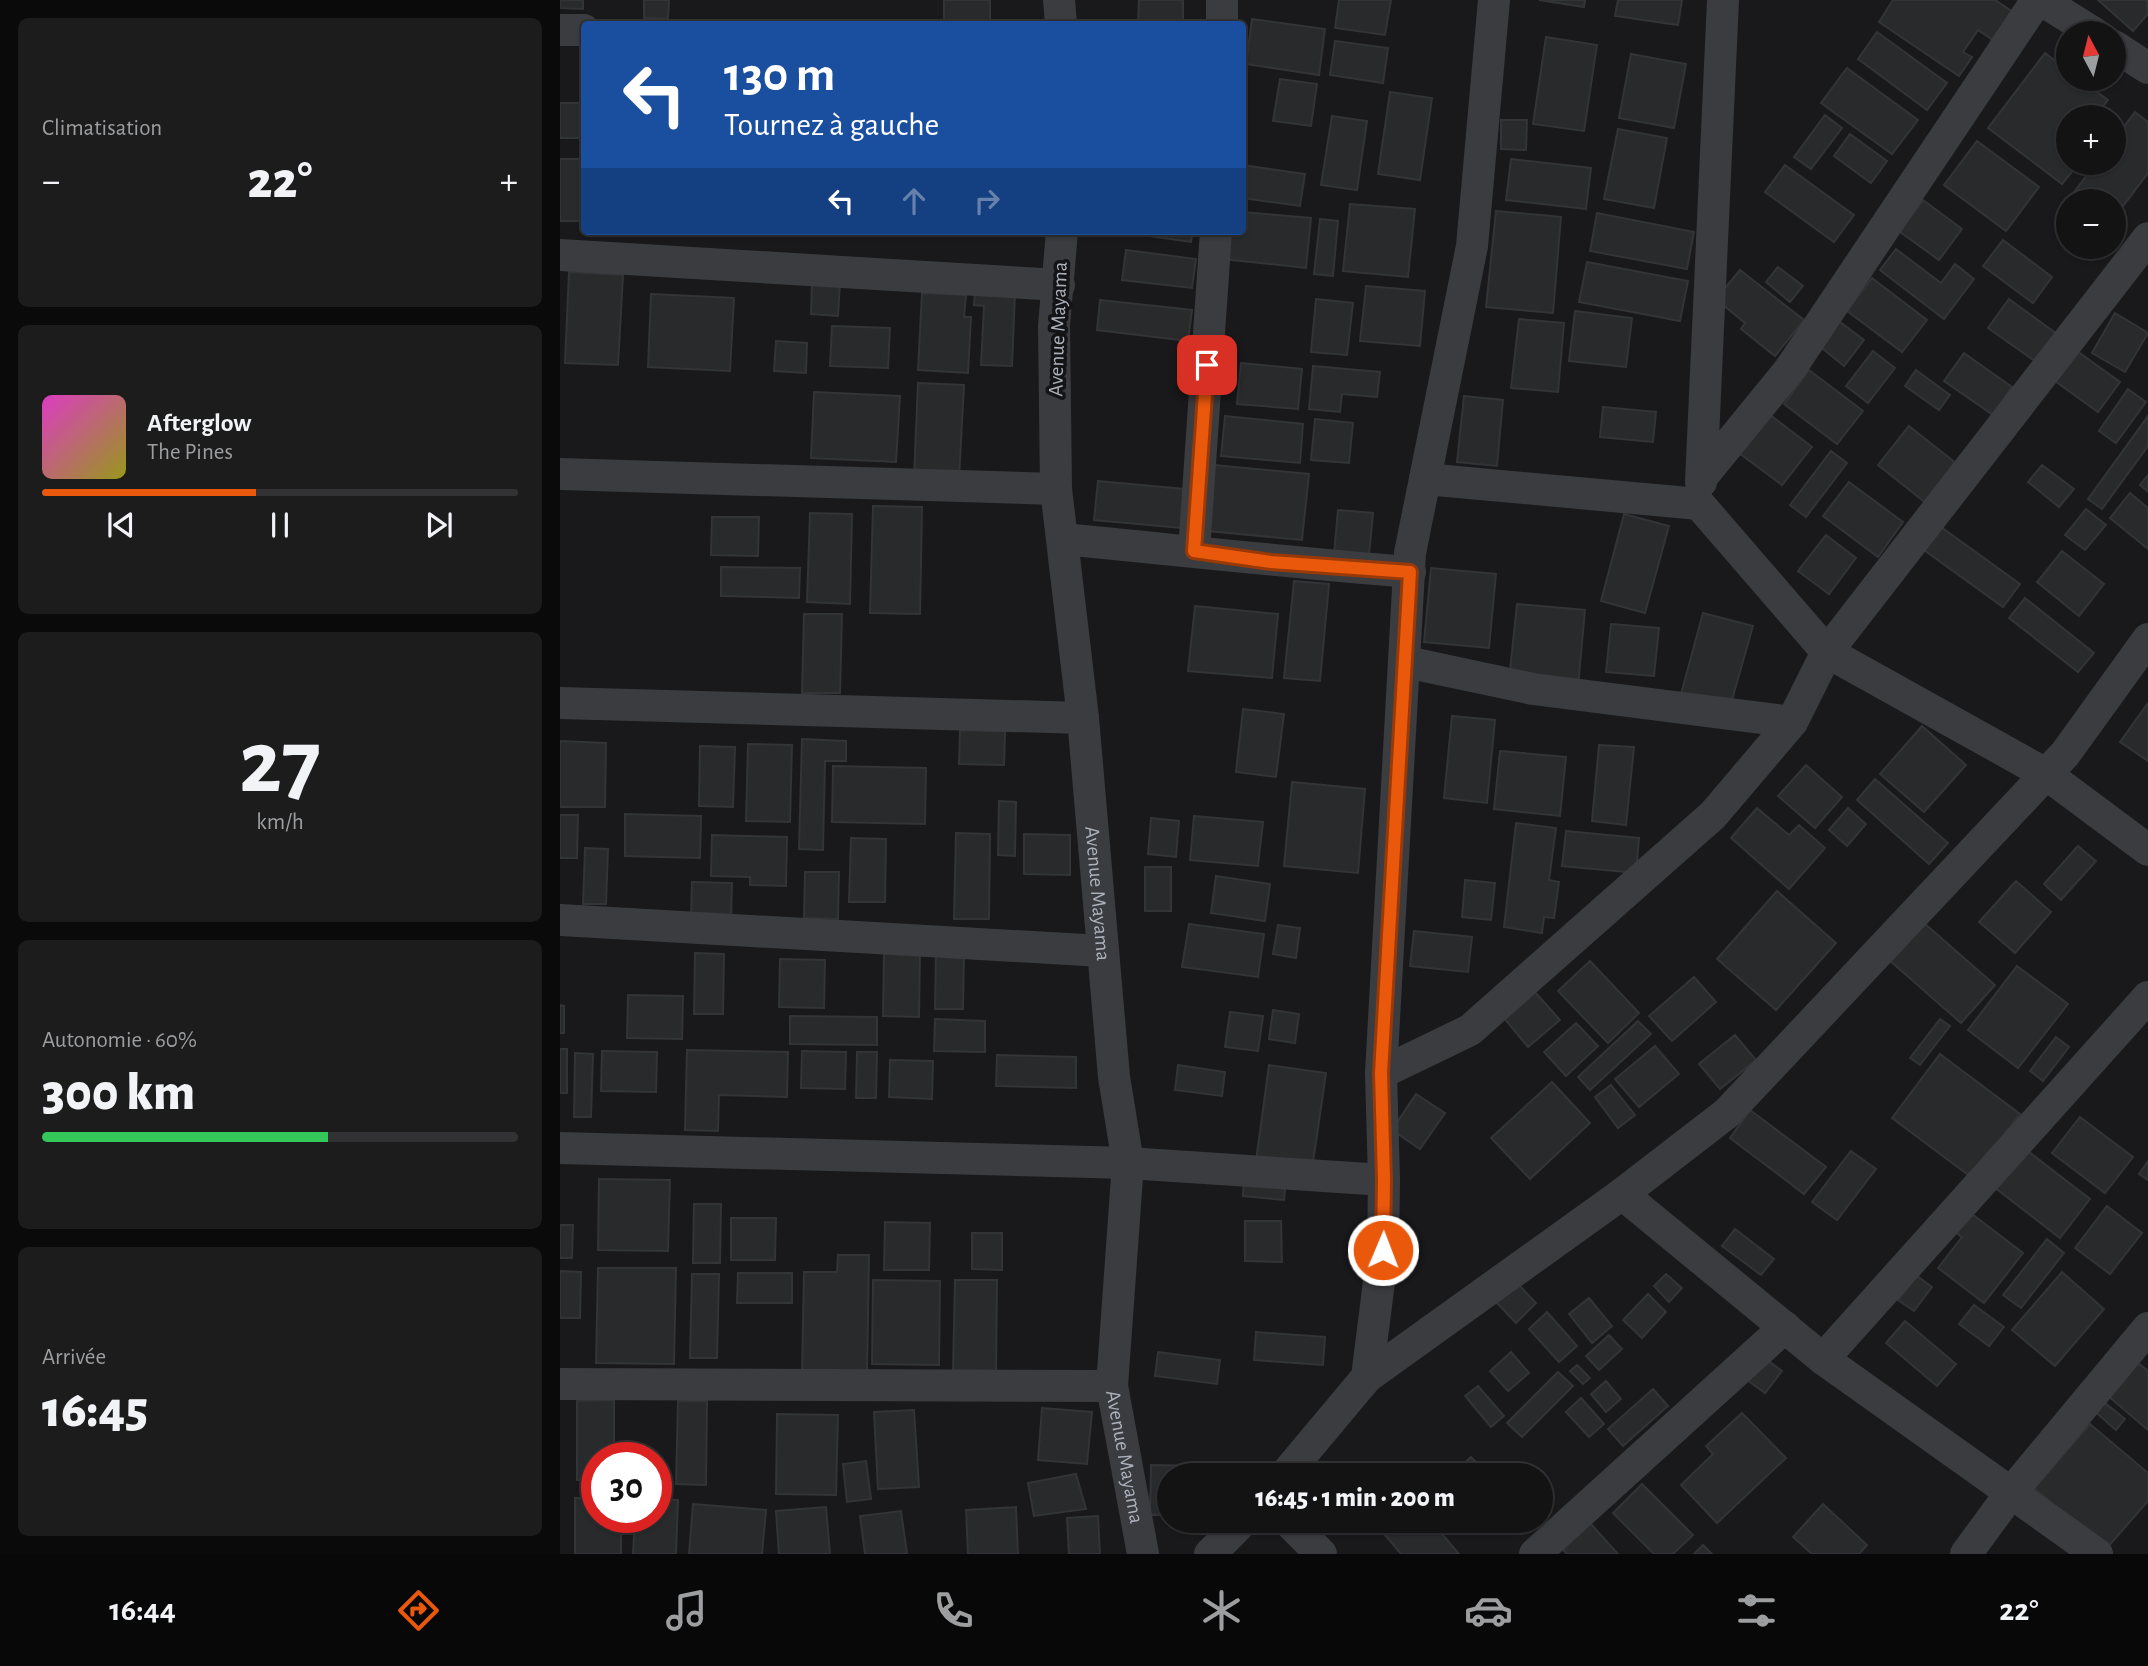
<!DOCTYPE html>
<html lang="fr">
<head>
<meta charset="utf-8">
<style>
  :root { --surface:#131314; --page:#1c1c1d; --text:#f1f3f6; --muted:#9d9ea0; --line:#323234; --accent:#ea580c }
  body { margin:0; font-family:"Alegreya Sans",sans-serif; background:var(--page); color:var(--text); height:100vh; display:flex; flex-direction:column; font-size:26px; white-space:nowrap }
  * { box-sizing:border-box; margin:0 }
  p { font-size:23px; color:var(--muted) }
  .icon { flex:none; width:38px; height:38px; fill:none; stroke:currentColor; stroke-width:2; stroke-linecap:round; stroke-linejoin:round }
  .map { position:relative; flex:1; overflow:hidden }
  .side { display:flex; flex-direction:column; gap:18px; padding:18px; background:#0a0a0b; width:560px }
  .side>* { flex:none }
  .guide { position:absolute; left:21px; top:21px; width:665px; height:214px; border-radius:7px; box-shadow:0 2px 5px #0004,0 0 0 2px var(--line); background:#1a4fa0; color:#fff; overflow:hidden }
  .needle { width:46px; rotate:353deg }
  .controls { position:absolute; left:1496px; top:21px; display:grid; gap:14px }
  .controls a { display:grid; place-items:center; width:70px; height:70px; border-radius:50%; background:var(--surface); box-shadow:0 2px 5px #0004,0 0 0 2px var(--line); font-size:35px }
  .speed { position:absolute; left:21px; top:1442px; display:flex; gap:14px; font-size:35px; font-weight:700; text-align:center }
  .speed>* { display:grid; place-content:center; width:91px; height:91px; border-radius:50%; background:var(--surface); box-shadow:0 2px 5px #0004,0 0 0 2px var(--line); line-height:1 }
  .speed .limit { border:10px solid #d22; background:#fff; color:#111 }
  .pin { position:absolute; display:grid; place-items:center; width:60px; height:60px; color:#fff; margin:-30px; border-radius:14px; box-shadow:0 4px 10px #0006 }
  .me { position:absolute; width:77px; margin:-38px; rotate:1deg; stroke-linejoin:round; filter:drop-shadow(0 0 5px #0008) }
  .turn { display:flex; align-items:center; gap:24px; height:147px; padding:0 28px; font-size:32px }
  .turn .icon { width:91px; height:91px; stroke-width:2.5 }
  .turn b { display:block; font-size:49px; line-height:60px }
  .lanes { display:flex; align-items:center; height:66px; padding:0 28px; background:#0003; justify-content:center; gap:35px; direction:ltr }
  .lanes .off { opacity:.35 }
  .big { font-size:52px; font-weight:800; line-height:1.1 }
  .side .card { flex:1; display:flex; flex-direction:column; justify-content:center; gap:10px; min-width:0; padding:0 24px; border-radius:10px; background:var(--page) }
  .side .dial { align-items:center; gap:0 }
  .dial b { font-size:91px; line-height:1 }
  .song { display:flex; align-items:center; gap:21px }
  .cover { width:84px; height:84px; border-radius:10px; background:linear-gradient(135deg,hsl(310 70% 55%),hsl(60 70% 35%)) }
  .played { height:7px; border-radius:4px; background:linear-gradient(90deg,var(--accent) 45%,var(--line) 45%) }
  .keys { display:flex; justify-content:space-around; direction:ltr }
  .heat { display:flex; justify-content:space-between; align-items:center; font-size:38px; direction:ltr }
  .charge { height:10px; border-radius:5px; background:linear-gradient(90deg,#34c759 60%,var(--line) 0) }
  .trip { position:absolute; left:597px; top:1463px; width:396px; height:70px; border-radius:35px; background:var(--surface); box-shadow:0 2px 5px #0004,0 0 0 2px var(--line); font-weight:800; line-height:70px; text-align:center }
  .menu { display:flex; height:112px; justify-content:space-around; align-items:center; background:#080808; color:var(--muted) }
  .menu .icon { width:49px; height:49px }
  .menu .selected { color:var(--accent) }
  .menu b { font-size:32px; color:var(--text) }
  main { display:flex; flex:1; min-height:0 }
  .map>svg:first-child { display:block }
  .building { fill:#292a2c; stroke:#333437; stroke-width:2 }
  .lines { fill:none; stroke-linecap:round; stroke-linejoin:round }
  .street { stroke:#3a3c40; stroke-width:32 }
  .route-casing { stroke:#983908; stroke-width:18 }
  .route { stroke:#ea580c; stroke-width:12 }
  .labels { text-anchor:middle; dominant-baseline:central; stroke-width:7; stroke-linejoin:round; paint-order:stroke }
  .street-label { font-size:21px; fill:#acb2bb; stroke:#141417 }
</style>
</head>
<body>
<main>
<section class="side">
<div class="card"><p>Climatisation</p>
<div class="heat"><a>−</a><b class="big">22°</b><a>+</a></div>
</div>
<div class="card">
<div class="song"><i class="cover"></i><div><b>Afterglow</b><p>The Pines</p></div></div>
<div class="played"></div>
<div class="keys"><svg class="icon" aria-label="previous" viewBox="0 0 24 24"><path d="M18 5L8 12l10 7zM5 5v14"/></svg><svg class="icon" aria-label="pause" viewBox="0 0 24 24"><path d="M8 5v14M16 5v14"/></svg><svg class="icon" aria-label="next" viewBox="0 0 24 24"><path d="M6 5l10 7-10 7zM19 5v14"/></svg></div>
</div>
<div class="card dial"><b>27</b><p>km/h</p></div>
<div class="card"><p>Autonomie · 60%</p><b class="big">300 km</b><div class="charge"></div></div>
<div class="card"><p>Arrivée</p><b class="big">16:45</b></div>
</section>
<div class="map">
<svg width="1588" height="1554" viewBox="0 0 1588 1554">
  <rect width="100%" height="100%" fill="#19191b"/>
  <!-- building -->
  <path class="building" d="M0,0H23V9L0,8Z
    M84,0H109L108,19L84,18Z
    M384,0H430V21L384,20Z
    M579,0H623V24H578Z
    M779,0H831L825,35L775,28Z
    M979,0H1025L1024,7Z
    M1058,0H1122L1118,25L1055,16Z
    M1333,0H1435L1456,14L1437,43L1418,30L1403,52L1412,57L1399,76L1319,22Z
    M1538,0H1587L1588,14L1573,31Z
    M692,19L765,29L759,75L686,64Z
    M1317,32L1387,83L1367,110L1298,59Z
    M986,37L1037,45L1024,131L973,124Z
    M775,41L828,48L823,83L770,75Z
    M1485,53L1508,71V79H1519L1548,100L1535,117H1508V163H1519L1502,184L1428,128Z
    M1071,54L1126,64L1114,128L1059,118Z
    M1287,68L1358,120L1332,154L1261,103Z
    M720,79L757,84L751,126L713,121Z
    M830,92L872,98L860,180L818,174Z
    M0,103H24V138H0Z
    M1575,112L1588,122V173L1554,218V201H1508V213L1502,208L1536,163H1554V140Z
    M1265,115L1282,128L1251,169L1234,157Z
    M772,116L807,121L797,190L761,185Z
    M941,120H967L966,150L941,149Z
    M1058,129L1107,138L1094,208L1044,199Z
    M1290,134L1327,161L1311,183L1274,156Z
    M1417,141L1479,187L1446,231L1384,185Z
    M0,159H24V221H0Z
    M951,159L1031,168L1026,209L946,200Z
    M682,165L745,174L740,206L682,198Z
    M1225,165L1294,215L1274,242L1205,192Z
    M1363,200L1402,229L1379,260L1340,232Z
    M790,204L855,209L848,277L783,271Z
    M936,211L1001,217L993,313L926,307Z
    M682,212L751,218L746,268L663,259L666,231H682Z
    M1037,213L1134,232L1127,269L1030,251Z
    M760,219L778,221L773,276L754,274Z
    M567,231H633L631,242L567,233Z
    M1443,240L1492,277L1473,303L1423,266Z
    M1336,249L1381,283L1395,264L1414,279L1384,319L1320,270Z
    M566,250L636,259L632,288L562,280Z
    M1027,262L1128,281L1120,321L1019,302Z
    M1218,267L1243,286L1230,302L1206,282Z
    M1180,270L1244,320L1215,356L1181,329L1185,323L1156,299Z
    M9,272L63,275L58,365L5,363Z
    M1312,278L1367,320L1342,352L1287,311Z
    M252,282L280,283L278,316L251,314Z
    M806,286L865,291L860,346L800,341Z
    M415,290L455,292L452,366L421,365L424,306L414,305Z
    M362,293L406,295L404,317H411L408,373L358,370Z
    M91,294L174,298L170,371L88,367Z
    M756,299L793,303L787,355L751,352Z
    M1449,299L1497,334L1476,362L1428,328Z
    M540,300L632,310L628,341L537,330Z
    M1015,311L1072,318L1066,367L1009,361Z
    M1555,313L1588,333L1565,372L1532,353Z
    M959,319L1004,323L998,392L951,388Z
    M1276,319L1304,340L1284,366L1257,344Z
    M272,326L330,328L328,368L270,366Z
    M216,341L247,343L246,373L214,371Z
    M1313,351L1335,368L1308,403L1286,386Z
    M1517,351L1560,382L1538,412L1495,381Z
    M1404,353L1452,387L1433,415L1384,381Z
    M681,363L742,369L738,409L677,404Z
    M753,366L820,372L817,397L782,394L780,412L749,409Z
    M1249,370L1303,411L1277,444L1224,404Z
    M1356,370L1390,395L1379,410L1345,386Z
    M358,383L404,385L399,478L354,477Z
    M1568,389L1586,402L1556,443L1539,431Z
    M254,392L340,396L336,462L251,458Z
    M904,396L943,400L937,466L897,462Z
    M1043,407L1096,412L1093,442L1040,437Z
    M1205,411L1252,447L1222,485L1175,450Z
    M665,416L743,424L740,463L661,456Z
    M1588,416V446L1542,509L1528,499Z
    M755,419L793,423L789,463L751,460Z
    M1349,426L1397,464L1366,503L1318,465Z
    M1271,451L1287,463L1246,517L1230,505Z
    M654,465L749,474L742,540L648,531Z
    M1482,465L1514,489L1499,507L1468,482Z
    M1588,475V492L1580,485Z
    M538,481L624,489L621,528L534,520Z
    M1289,482L1343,522L1318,557L1263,516Z
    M1570,493L1588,508V549L1550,518Z
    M313,506L362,507L360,614L310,613Z
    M1526,509L1546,525L1525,550L1505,535Z
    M778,510L813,513L809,556L774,553Z
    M250,513L292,514L290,604L247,602Z
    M1064,514L1109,526L1085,613L1041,601Z
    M152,517H199L198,556L151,555Z
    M1381,527L1460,584L1443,607L1364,550Z
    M1266,535L1296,558L1269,594L1238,571Z
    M1502,551L1544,584L1519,616L1477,582Z
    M161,567L240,568L239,598L161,596Z
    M871,568L936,574L929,648L864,642Z
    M734,581L769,584L760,681L724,678Z
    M1465,598L1534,653L1518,672L1449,618Z
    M957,604L1025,610L1018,687L949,680Z
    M635,606L718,614L712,678L628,671Z
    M1143,613L1193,626L1170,707L1121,694Z
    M244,614H282L280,693H242Z
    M1051,624L1099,628L1094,676L1046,672Z
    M1588,703V761L1560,742Z
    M683,709L724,714L716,777L676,772Z
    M892,716L935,720L927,803L884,798Z
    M1362,726L1406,765L1364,812L1320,774Z
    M400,730L445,731L444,765L399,764Z
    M242,739L286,741V761H265L263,850L239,849Z
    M0,741L46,743L45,807H0Z
    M188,744L232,745L230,822L186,821Z
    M1039,745L1074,747L1066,825L1032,821Z
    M140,746L175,747L173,807L139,806Z
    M940,751L1006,757L1000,816L934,809Z
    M1246,765L1282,797L1255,828L1218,796Z
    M273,766L366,768L365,824L272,822Z
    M1315,779L1388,843L1369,864L1297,800Z
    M732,782L805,789L798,873L724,866Z
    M439,801L456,802L455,856L438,855Z
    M1197,808L1229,835L1239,825L1265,848L1229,889L1171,838Z
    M1288,808L1306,824L1287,846L1269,830Z
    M65,814L141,816L140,858L65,856Z
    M0,815H18L17,858H0Z
    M634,816L703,822L698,866L630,860Z
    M591,818L619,821L616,857L588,854Z
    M956,823L996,828L989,880L999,882L994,918L984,917L982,933L944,927Z
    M1006,831L1079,838L1076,873L1002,866Z
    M396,833L430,834L429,919H394Z
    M464,834L510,835V875L464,874Z
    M152,835L227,837L226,886L190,885V877L151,876Z
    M291,838L326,839L325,902H289Z
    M1518,846L1536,861L1501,900L1484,884Z
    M25,848L48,849L46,904H23Z
    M585,867H611V911H585Z
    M245,872H279L278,919L244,918Z
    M656,876L710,884L705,921L651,913Z
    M905,880L935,883L931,920L902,917Z
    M1456,881L1491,912L1455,953L1419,922Z
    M132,882L172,883L171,919L131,918Z
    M1217,891L1276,943L1216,1010L1157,959Z
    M1364,923L1435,985L1401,1023L1330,961Z
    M629,924L704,934L698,977L622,967Z
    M718,925L740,928L736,958L713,954Z
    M854,931L912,937L908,972L850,966Z
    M324,951L360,952L359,1017L323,1016Z
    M376,952L404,953L403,1009H375Z
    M135,953L164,954L163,1014H134Z
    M220,959L265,960L264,1008L219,1007Z
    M1030,961L1079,1013L1048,1043L998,991Z
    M1457,966L1508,1004L1458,1068L1408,1030Z
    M1134,977L1156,1002L1112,1041L1089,1016Z
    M974,991L1000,1020L968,1047L943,1017Z
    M68,995L123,996L122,1039L67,1038Z
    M0,1005L4,1006V1033H0Z
    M713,1010L739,1014L735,1043L709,1039Z
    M670,1012L703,1016L698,1051L665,1047Z
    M230,1016L317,1017V1045L230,1044Z
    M375,1019L425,1021V1052L374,1051Z
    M1380,1019L1390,1026L1360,1065L1350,1058Z
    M1078,1021L1091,1034L1030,1090L1018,1077Z
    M1016,1023L1038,1046L1006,1076L984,1052Z
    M1175,1035L1196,1060L1160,1089L1139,1064Z
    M1496,1037L1509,1047L1483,1081L1470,1071Z
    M1095,1046L1119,1074L1079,1107L1055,1079Z
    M0,1049H7V1093H0Z
    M127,1050L228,1052L227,1097L159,1095L158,1131L125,1130Z
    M42,1051L97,1052L96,1092L41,1091Z
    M242,1051L286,1052L285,1089L241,1088Z
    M297,1052H317L316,1098H296Z
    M15,1053L33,1054L31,1117H14Z
    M1380,1054L1460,1114L1411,1177L1332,1118Z
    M437,1055L516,1057V1088L436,1086Z
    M330,1060L373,1061L372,1099L329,1097Z
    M618,1065L665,1072L662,1096L615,1090Z
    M709,1065L766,1073L752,1169L696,1161Z
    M992,1082L1030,1123L970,1179L931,1138Z
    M1051,1085L1075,1115L1058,1128L1035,1097Z
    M856,1094L885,1113L860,1149L832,1130Z
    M1190,1110L1266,1167L1244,1194L1170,1138Z
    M1520,1117L1573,1157L1545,1193L1492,1153Z
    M1464,1148L1530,1199L1500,1238L1434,1187Z
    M1291,1151L1316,1169L1277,1220L1252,1202Z
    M1588,1161V1180L1579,1174Z
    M684,1176L726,1180L724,1200L683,1196Z
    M39,1179L110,1180L108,1251L38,1250Z
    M134,1204H161L160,1263H133Z
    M1547,1206L1582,1233L1550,1274L1515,1248Z
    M1408,1211L1463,1253L1424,1303L1378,1268L1402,1237L1393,1231Z
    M171,1218H216L215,1260H171Z
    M685,1221H721L722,1262L685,1261Z
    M325,1222L370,1223L369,1270H324Z
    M0,1225H13L12,1258H0Z
    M1175,1229L1214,1259L1201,1275L1162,1246Z
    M412,1233H442V1270L412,1269Z
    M1487,1239L1504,1253L1461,1308L1443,1295Z
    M278,1255H309L307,1375L242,1374L244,1272H277Z
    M38,1268H116L114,1364L36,1363Z
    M0,1271L21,1272L20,1318H0Z
    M1502,1272L1544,1309L1495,1366L1452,1330Z
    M178,1273H232V1303H177Z
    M132,1274H159L157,1358H130Z
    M1106,1274L1122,1288L1109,1302L1094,1286Z
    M1357,1276L1372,1287L1354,1311L1338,1300Z
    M313,1280L380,1281L379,1365L312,1364Z
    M395,1280H437L436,1372L393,1371Z
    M956,1282L976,1303L956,1323L936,1302Z
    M1088,1294L1106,1312L1082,1338L1063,1320Z
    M1029,1298L1052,1326L1032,1343L1009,1314Z
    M1414,1305L1444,1327L1429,1346L1399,1324Z
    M987,1312L1017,1346L999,1362L969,1329Z
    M1345,1321L1396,1364L1377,1386L1326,1343Z
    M696,1332L765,1337L763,1365L694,1360Z
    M1049,1335L1062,1349L1039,1370L1026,1356Z
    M598,1352L660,1360L657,1384L595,1376Z
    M951,1352L969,1373L948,1391L930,1371Z
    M1200,1355L1222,1371L1205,1393L1183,1377Z
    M1577,1362L1588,1371V1430L1548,1396Z
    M1017,1365L1030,1378L1023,1384L1010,1371Z
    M998,1372L1013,1386L962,1437L947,1423Z
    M1046,1381L1061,1399L1046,1412L1031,1394Z
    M918,1386L944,1416L931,1427L905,1396Z
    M1093,1389L1108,1406L1063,1446L1048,1429Z
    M1021,1398L1044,1424L1029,1437L1006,1412Z
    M1540,1399L1565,1419L1556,1430L1532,1409Z
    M54,1400V1458H37V1480H17V1401Z
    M118,1401H147L146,1485L116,1484Z
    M482,1408L532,1412L527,1464L478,1460Z
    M354,1410L359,1487L318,1489L314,1412Z
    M1182,1413L1226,1458L1157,1523L1121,1485L1153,1454L1146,1446Z
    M217,1414L278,1415L276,1495L216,1494Z
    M1530,1424L1588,1473V1501L1546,1549L1474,1488Z
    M911,1457L929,1475H892Z
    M306,1461L311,1499L287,1502L283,1464Z
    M828,1464L837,1475H814Z
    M591,1465L649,1466V1475H609V1515H590Z
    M516,1474L526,1509L474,1516L468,1483Z
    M1082,1484L1133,1535L1113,1554H1094L1053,1513Z
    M15,1498H37V1517H61V1554H15Z
    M96,1499L118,1500L116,1554H73L75,1517H96Z
    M133,1504L206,1510L202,1554H129Z
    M1263,1504L1307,1545L1299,1554H1252L1233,1537Z
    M266,1507L270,1554H219L216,1511Z
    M456,1507L458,1554H408L406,1510Z
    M341,1511L347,1554H305L300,1516Z
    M538,1516L540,1554H509L507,1518Z
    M796,1521H822L806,1534Z
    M842,1521H871L899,1554H841L825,1535Z
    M891,1521H910L900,1530Z
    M1030,1523L1058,1554H1007L1001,1548Z
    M1143,1545L1152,1554H1134Z"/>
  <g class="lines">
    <!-- street -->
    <g class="street">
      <path d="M499,0L501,24"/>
      <path d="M662,0V24"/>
      <path d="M1481,0L1534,33"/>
      <path d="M0,30H24"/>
      <path d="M1554,46L1588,68"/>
      <path id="s1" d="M502,231L494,326L496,489L523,718L554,1077L568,1163L552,1386L583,1554"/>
      <path d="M0,255L499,285"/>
      <path d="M0,474L496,489"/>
      <path d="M1142,477L1230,369L1477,0"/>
      <path d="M865,479L1139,504L1267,652L1486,774L1588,850"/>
      <path d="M1141,482L1163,0"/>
      <path d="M503,539C618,550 734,563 850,572"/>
      <path d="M634,551L656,231"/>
      <path d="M846,662L973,689L1232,722"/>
      <path d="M0,703L523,718"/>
      <path d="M0,920L542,951"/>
      <path d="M821,1073L910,1030L1153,815L1232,722L1267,652L1588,238"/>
      <path d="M0,1148L568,1163L824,1180"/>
      <path d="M1062,1194L1263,1359L1537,1554"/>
      <path d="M1263,1359L1588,997"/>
      <path d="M807,1377L1062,1194L1167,1113L1505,754L1588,639"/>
      <path d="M0,1384L552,1386"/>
      <path d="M725,1475L807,1377L823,1250L824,1180L821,1073L850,553L912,246L934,0"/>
      <path d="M728,1521L761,1554"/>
      <path d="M650,1554L683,1521"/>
      <path d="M975,1554L1225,1327"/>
      <path d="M1406,1554L1450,1494L1588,1328"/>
    </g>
  </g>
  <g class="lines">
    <defs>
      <path id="route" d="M647,365L634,551L711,562L850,572L821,1073L824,1180L823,1250"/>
    </defs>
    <!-- route casing -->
    <use href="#route" class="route-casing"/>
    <!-- route -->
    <use href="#route" class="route"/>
  </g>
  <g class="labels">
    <!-- street labels -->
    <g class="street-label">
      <text transform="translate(498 329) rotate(-88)">Avenue Mayama</text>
      <text stroke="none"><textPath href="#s1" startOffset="665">Avenue Mayama</textPath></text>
      <text stroke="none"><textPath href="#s1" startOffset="1232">Avenue Mayama</textPath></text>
    </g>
  </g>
</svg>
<div class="controls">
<a><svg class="needle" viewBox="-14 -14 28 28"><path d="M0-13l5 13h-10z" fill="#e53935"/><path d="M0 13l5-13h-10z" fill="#9d9ea0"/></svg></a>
<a>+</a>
<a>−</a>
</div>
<div class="speed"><div class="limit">30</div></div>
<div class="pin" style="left:647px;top:365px;background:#d93025"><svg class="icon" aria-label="arrive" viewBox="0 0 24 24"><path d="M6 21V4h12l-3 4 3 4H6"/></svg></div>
<svg class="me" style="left:823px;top:1250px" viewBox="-20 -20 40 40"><circle r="17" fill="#ea580c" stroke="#fff" stroke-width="3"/><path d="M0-11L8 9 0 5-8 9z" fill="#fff"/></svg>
<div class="trip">16:45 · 1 min · 200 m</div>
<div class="guide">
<div class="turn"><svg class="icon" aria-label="left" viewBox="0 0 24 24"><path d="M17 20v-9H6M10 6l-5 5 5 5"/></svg><div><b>130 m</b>Tournez à gauche</div></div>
<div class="lanes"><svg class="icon" aria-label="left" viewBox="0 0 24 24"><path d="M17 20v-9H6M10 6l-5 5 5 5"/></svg><svg class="icon off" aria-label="ahead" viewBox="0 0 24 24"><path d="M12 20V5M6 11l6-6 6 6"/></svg><svg class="icon off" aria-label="right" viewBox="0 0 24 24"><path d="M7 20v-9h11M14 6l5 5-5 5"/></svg></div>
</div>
</div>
</main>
<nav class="menu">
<b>16:44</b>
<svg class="icon selected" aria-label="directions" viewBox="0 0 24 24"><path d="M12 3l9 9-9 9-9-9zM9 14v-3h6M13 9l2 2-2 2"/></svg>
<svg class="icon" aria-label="music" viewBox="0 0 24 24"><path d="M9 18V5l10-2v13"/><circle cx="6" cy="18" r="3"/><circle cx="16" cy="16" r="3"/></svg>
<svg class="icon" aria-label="phone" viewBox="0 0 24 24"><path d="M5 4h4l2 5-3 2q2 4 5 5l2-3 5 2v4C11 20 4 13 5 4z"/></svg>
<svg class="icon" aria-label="climate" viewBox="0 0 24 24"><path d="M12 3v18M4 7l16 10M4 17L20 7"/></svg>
<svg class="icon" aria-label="car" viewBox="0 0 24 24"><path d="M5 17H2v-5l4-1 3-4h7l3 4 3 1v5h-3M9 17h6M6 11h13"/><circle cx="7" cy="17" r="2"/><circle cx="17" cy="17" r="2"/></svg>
<svg class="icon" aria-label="filters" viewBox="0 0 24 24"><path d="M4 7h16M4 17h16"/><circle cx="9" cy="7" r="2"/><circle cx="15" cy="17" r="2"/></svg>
<b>22°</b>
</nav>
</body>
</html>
